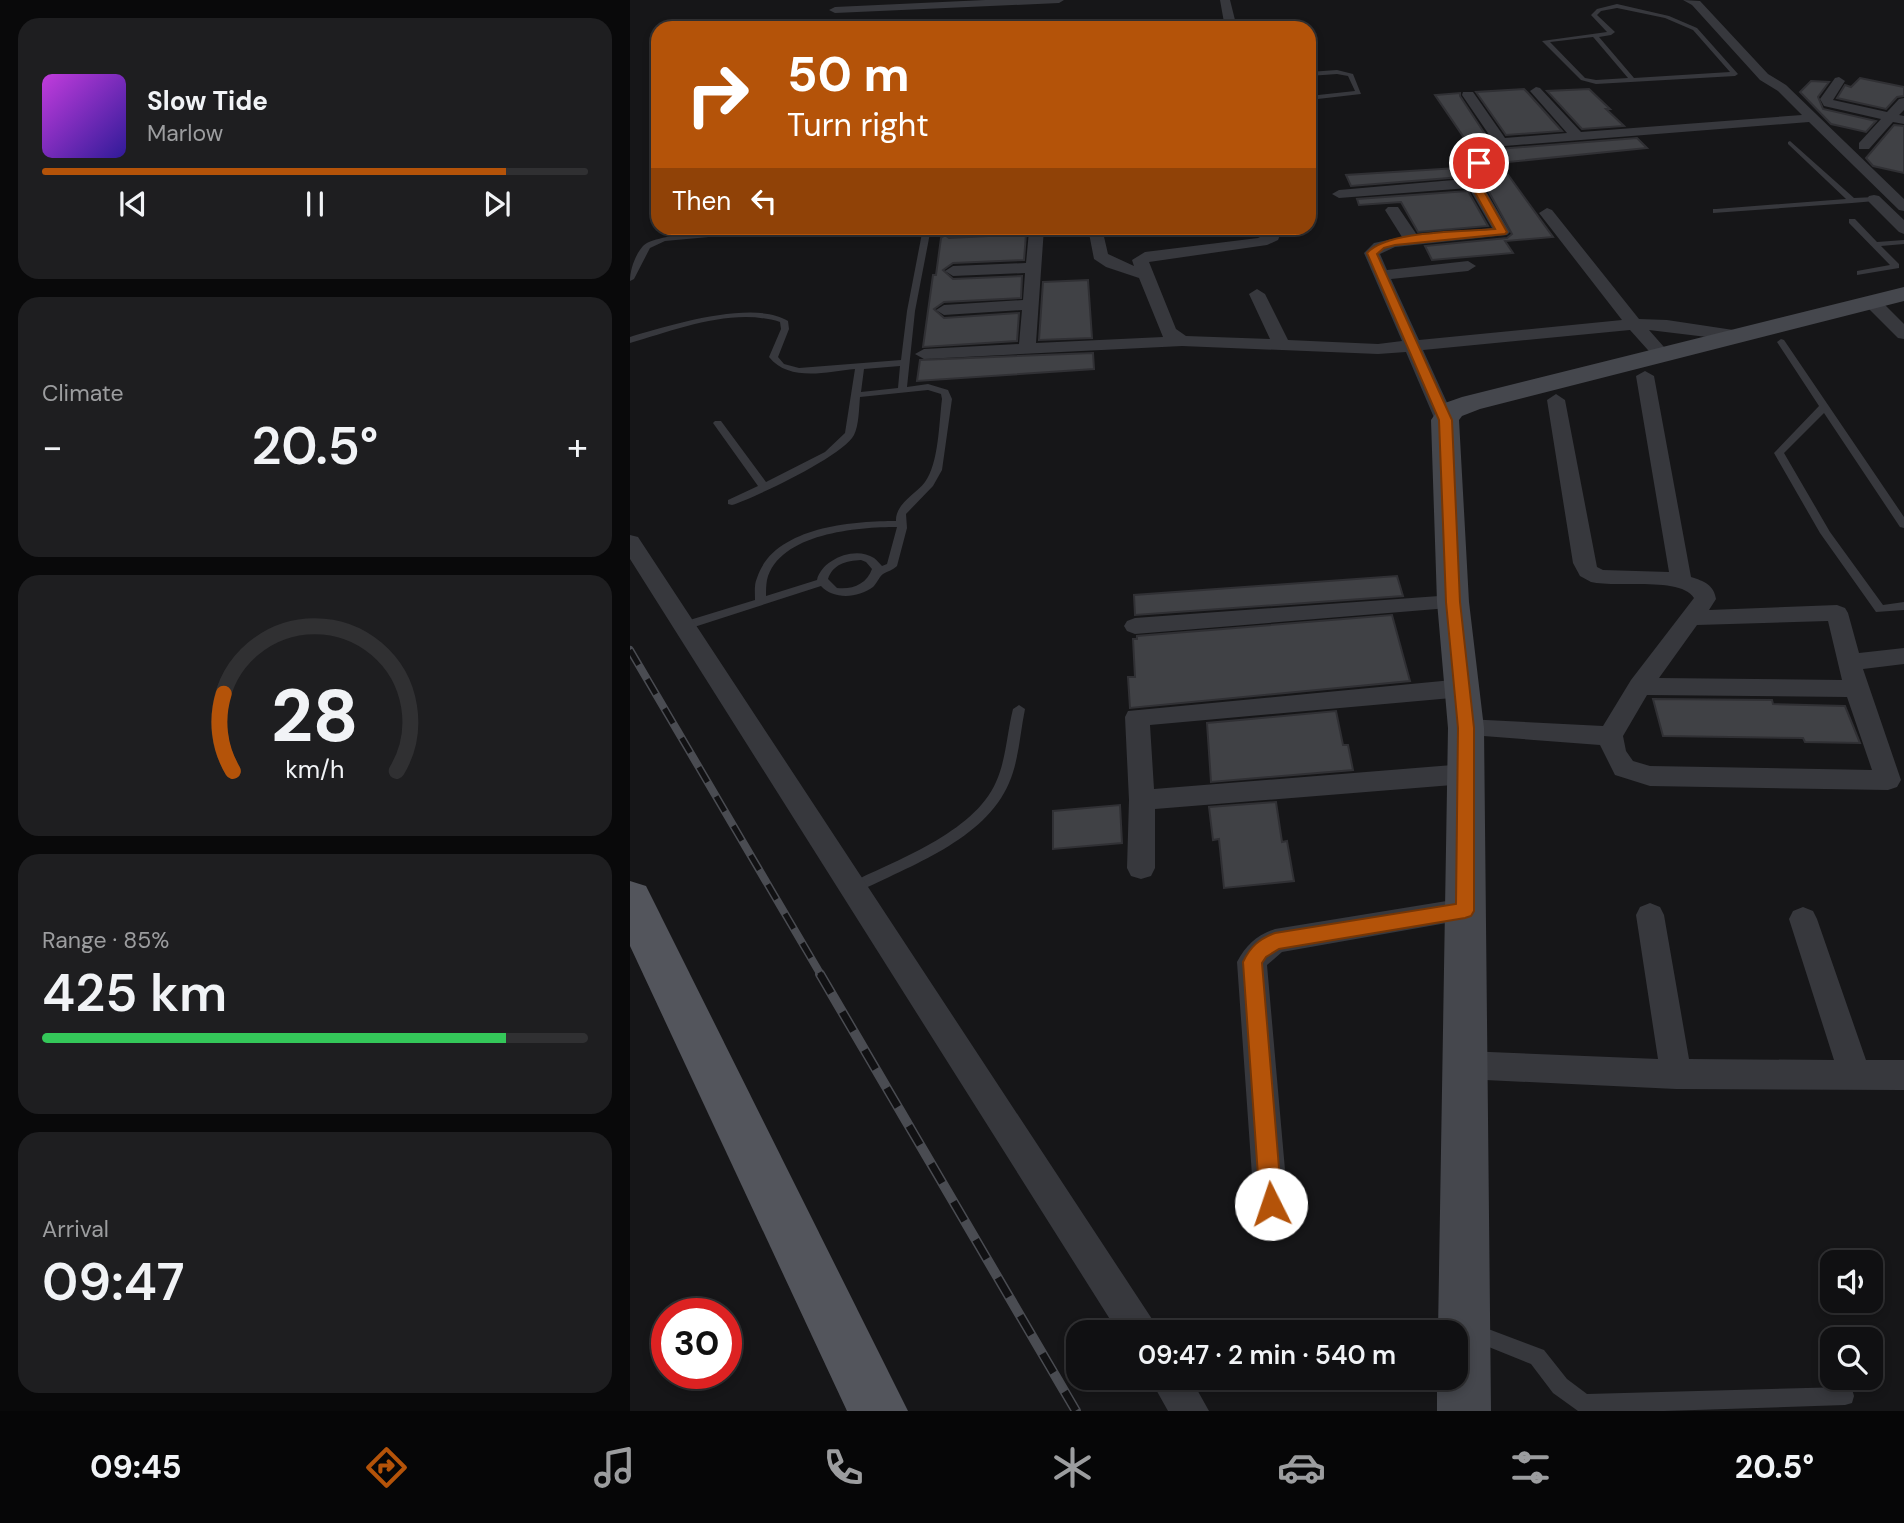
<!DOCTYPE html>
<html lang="en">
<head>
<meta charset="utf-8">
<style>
  :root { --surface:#101012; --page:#1e1e20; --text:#f1f3f6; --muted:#9c9d9f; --line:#303032; --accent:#b45309 }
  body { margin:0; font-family:"DM Sans",sans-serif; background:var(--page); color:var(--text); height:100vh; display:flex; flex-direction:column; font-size:26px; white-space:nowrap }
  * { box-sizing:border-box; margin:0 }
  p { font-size:23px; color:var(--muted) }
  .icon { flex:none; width:38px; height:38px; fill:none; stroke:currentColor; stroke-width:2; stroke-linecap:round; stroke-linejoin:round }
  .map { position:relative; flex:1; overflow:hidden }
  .side { display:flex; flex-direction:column; gap:18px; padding:18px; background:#09090a; width:630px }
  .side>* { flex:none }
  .guide { position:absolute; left:21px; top:21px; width:665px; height:214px; border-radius:21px; box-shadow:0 4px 10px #0003,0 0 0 2px var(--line); background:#b45309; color:#fff; overflow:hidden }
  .tools { position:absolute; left:1190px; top:1250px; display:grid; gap:14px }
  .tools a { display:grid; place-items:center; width:63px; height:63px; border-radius:14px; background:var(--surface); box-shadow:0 4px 10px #0003,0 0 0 2px var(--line); font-size:35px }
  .speed { position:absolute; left:21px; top:1298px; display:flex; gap:14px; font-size:35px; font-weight:700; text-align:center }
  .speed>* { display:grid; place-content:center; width:91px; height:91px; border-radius:50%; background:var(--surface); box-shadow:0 4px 10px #0003,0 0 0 2px var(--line); line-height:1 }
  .speed .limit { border:10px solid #d22; background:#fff; color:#111 }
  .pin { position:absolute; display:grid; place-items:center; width:60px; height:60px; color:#fff; margin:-30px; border:4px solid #fff; border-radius:50%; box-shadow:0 2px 7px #0007 }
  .me { position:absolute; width:77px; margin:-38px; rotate:356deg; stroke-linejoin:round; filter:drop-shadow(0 0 5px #0008) }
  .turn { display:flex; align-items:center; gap:24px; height:147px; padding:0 21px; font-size:32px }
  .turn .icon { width:91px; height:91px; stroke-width:2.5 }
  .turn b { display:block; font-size:49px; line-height:60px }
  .then { display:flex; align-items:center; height:66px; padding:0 21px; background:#0003; gap:14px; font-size:26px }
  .big { font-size:52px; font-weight:600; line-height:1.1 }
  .side .card { flex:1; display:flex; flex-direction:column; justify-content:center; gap:10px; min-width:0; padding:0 24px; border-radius:21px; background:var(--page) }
  .side .dial { align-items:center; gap:0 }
  .dial svg { height:182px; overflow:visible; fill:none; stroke:var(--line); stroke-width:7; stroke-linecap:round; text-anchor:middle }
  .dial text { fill:var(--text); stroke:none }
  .song { display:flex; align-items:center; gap:21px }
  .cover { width:84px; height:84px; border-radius:10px; background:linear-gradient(135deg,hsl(290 70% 55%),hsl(250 70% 35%)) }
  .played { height:7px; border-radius:4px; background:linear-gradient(90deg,var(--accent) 85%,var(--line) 85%) }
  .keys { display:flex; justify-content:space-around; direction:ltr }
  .heat { display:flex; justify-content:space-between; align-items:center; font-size:38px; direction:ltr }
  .charge { height:10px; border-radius:5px; background:linear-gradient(90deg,#34c759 85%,var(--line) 0) }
  .trip { position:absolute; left:436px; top:1320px; width:402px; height:70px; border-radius:21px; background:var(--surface); box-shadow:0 4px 10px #0003,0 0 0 2px var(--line); font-weight:600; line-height:70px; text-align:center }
  .menu { display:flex; height:112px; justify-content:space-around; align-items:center; background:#060607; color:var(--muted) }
  .menu .icon { width:49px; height:49px }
  .menu .active { color:var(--accent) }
  .menu b { font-size:32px; color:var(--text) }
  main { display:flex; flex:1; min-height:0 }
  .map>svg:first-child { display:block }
  .building { fill:#404145; stroke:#303034; stroke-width:2 }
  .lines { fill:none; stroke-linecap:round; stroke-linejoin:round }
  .lane { fill:#37383d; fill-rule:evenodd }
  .street { fill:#37383d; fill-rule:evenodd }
  .secondary { fill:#45474d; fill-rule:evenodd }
  .primary { fill:#53555c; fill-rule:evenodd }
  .rail-far1-casing { stroke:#4a4c52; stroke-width:8 }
  .rail-casing { stroke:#4a4c52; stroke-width:10 }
  .rail-far1 { stroke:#111113; stroke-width:5; stroke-dasharray:17; stroke-linecap:butt }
  .rail { stroke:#111113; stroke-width:7; stroke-dasharray:22; stroke-linecap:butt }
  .route { fill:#b45309; stroke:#753606; stroke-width:2 }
</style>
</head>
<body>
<main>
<section class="side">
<div class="card">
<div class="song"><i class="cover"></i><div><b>Slow Tide</b><p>Marlow</p></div></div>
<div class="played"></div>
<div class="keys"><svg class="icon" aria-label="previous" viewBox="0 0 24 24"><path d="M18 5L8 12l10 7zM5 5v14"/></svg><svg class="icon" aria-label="pause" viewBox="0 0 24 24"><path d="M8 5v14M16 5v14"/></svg><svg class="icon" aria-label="next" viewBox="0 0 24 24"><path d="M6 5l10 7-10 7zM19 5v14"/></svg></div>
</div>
<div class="card"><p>Climate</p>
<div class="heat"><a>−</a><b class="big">20.5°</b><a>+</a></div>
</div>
<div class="card dial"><svg viewBox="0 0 100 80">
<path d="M14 69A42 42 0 1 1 86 69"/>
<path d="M14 69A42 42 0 0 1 10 35" stroke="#b45309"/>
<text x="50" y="56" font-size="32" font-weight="700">28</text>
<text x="50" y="72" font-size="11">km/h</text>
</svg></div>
<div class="card"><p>Range · 85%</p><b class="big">425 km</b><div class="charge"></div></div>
<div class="card"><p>Arrival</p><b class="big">09:47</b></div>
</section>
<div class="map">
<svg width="1274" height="1411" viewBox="0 0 1274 1411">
  <rect width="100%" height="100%" fill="#161618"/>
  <!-- building -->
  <path class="building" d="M1230,78L1274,87V96L1267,97L1256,109L1207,98L1215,85L1221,87Z
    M1181,81L1199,82L1188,97L1193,109L1246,121L1236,132L1201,124L1170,92Z
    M894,89L898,93L932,131L876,135L846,92Z
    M959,89L980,109H976L994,126L952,129L917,91Z
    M830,93V96L857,137L837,142L805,95Z
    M1264,125L1274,126V173L1243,166L1236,158Z
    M1007,138L1017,148L858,164L859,157L855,150Z
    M871,165L923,237L875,241L883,253L802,260L795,246L877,238L882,234L848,172L857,166Z
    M827,168L831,177L721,186L716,175Z
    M838,191L858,226L788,232L771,202L729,205L727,199Z
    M396,234L394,260L323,263L313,270L323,279L392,276L391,298L314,302L304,309L314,318L389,313L387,341L293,347L303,275H306L311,238L315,235L319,238Z
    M458,280L462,338L409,340L413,282Z
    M463,353L464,369L287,381L290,360Z
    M767,576L773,596L505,615L504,595Z
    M762,615L780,681L500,708L498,677H505L503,639H507V636Z
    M1023,699L1142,700L1143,704L1215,706L1230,743L1175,742L1173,738L1033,736Z
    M706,711L713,745H718L723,770L581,782L577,723Z
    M646,802L652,842L657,841L664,881L594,888L589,839L583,840L579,807Z
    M490,805L492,843L423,849V811Z"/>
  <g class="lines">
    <!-- lane -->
    <path class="lane" d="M987,4L1039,16L1067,28L1108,74L1105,76L966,84L951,80L912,41L977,32L961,15L967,9ZM987,8L1035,18L1063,30L1100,72L1004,78L969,37L981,35L985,32L967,15L971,11ZM963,37L964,38L998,78L966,80L955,78L920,42Z
      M707,70L723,74L731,94L679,100V96L725,91L718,76L707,74L679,76V72Z
      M1160,141L1224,198L1245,197L1249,199L1245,201L1222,203L1083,213V209H1086L1216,199L1158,144V142Z
      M1219,219H1225L1247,242L1274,240V244L1251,246L1269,264V268L1227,275V271L1260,265L1219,223Z
      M137,228H161L157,230L35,241L20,248L4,279L0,281C0,270 5,255 13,246C25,232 115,229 137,228Z
      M293,228H301L285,311L277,387L298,384L318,390L322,399L312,470L303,486L276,514L277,528L267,566C263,570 258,571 253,574C249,577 247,583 243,587C228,598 204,600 191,586L58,629H50L48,626L50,623L125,600C125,593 124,584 127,578C143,527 222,521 266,521C265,504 286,494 295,482C309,463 309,422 312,399L311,394L298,390L230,397C229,408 229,425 224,435C213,456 126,497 102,505L98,504V500L128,486L83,423L85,421H91L136,482L195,452L215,433L225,369C196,372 159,382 139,357L151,329L150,322C102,307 46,330 0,343V337C37,326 124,299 158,321L159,329L148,357L154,364L169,368L271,360L277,311ZM270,366L268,388L231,392L234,369ZM267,527L257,564L252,566C249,563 247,560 244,558C225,545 191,560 187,580L136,596C136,591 136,585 137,580C149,533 228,527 267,527ZM231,560L236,562L242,569C237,584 222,590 207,588L198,579C203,564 216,561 231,560Z
      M1151,339L1154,340L1274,517V528L1270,527L1194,413L1154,453L1200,532L1253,605L1274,602V610L1246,612L1190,533L1144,453L1189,406L1147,342Z
      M389,705L395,709C390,733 389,760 379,783C355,840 279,866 228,892L223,894L218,892L216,888L218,884C264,861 344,833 366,782C376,760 377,733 383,709Z
      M845,1324L914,1350L937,1379L957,1394L1215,1387L1222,1389L1224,1396L1222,1403L1215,1405L1034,1411H948L923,1393L901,1364L839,1339L836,1333L839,1327Z"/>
    <!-- street -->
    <path class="street" d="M355,0H434L429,3L205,13L199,10L205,7Z
      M590,0H600L607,28H595Z
      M1053,0L1070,1L1138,74L1156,85L1274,199V211L1269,210L1179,122L850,148L857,158L856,163L844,171L880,232L877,235L765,247L750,254L757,270L838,261L846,266L838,271L761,279L789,340L992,320L909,213L917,208L922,210L1009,319L1037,320L1110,331L1119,336L1116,340L1110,341L1019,330L1041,355L1032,360L1026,359L1000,330L793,350L825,420L815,426L805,420L776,352L748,354L552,346L294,359L285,354L294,349L389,344L392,310L314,315L306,310L314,305L393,300L395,273L323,276L315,271L323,266L396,263L399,231L319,235L316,232L323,228H414L406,343L533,337L509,278L476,267L464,259L458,228H472L478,254L504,266L502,260L515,252L628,238L636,234L639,228H653L648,240L637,245L519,262L546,329L556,336L640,339L619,294L627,289L635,294L658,340L748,344L772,341L734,253L744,243L772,237L755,210L758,207H768L787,235L862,228L839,188L709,198L702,194L709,190L835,179L829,169L843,158L835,147L842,141L862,139L832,95L833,92H843L875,138L937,133L900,91L906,87L910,88L951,132L1172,115L1148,91L1130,80L1062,5Z
      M434,20L440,23L438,25L302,28L308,25Z
      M1209,77L1215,81L1203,100L1257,112L1269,99L1274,98V110L1269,115L1274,116V124L1263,122L1239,149H1229V143L1251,119L1194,106L1190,99L1205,78Z
      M1244,195L1249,196L1274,220V234L1269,232L1239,202L1237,199L1239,196Z
      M1242,297L1248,298L1274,324V339L1268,338L1236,306L1234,302Z
      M1015,371L1024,376L1061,577C1074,581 1084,585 1086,599L1079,610L1207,605L1215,608L1218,613L1229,653L1274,648V664L1233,669L1271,780L1267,787L1258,790L1020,786L985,775L970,745L827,734L824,728L827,722L836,719L973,726L1001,680L1064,598C1051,576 985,588 961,582L950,576L943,563L917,400L926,394L935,400L967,567L973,570L1039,572L1006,376ZM1198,621L1212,680L1029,678L1067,625ZM1017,695L1217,697L1242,770L1020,766L1003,761L996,751L993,736Z
      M0,535L8,537L522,1319L527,1332H488L0,559Z
      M823,595L831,597L834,602L831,607L505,634L497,631L494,626L497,621L505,618Z
      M833,679L842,682L845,688L842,694L833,697L520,725L524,789L835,764L844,767L848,774L844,781L835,784L525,809V868L521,876L511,879L501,876L497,868L499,800L495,717L498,711Z
      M835,898L845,902L849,910L845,918L652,952L637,965L658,1204L653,1216L641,1221L629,1216L624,1204L607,962C616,945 627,935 645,929Z
      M1020,903L1030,907L1034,915L1059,1059L1204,1060L1159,919L1163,911L1173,907L1183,911L1187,919L1236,1060H1274V1090L1046,1089L835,1079L824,1075L819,1065L824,1055L835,1051L1028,1059L1006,915L1010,907Z
      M519,1377H560L579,1411H538Z"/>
    <!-- secondary -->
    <path class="secondary" d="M1274,287V301L850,409L832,416L829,420L839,602L854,728L861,1411H807V1377H826V1332H808L818,728L807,602L801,420L812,404L832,397Z"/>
    <!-- primary -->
    <path class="primary" d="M0,881L16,886L278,1411H217L0,946Z"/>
    <defs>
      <path id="rail-far1" d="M0,650L191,975"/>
      <path id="rail" d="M190,974L446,1411"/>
    </defs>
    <!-- rail-far1 casing -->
    <use href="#rail-far1" class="rail-far1-casing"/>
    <!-- rail casing -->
    <use href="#rail" class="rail-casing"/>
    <!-- rail-far1 -->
    <use href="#rail-far1" class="rail-far1"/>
    <!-- rail -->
    <use href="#rail" class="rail"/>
  </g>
  <!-- route -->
  <path class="route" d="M846,162L854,163L842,170L877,232L875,234L765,245L754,248L747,254L822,420L830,602L844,728V911L841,916L835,918L649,949L636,957L632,963L652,1204L649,1212L641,1215L633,1212L630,1204L613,962C620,947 629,939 645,933L826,904L828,728L816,602L809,420L737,253C758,230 833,232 865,229L832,169Z"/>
</svg>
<div class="tools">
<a><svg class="icon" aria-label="sound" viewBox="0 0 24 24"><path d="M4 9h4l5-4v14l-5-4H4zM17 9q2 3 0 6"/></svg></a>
<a><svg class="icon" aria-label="search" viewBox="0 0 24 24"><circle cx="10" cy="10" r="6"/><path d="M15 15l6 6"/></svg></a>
</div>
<div class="speed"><div class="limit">30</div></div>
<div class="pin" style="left:849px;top:163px;background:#d93025"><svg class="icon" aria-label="arrive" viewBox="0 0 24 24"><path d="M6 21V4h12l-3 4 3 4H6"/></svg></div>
<svg class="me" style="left:641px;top:1204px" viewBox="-20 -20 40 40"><circle r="19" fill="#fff"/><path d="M0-13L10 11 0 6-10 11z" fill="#b45309"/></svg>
<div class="trip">09:47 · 2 min · 540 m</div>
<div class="guide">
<div class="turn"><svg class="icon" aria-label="right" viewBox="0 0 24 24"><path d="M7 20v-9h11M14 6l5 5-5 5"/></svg><div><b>50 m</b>Turn right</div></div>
<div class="then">Then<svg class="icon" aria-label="left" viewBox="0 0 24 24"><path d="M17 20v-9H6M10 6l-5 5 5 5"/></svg></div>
</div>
</div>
</main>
<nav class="menu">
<b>09:45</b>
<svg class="icon active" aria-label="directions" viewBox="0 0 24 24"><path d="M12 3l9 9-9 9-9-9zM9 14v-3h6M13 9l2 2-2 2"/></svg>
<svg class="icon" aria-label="music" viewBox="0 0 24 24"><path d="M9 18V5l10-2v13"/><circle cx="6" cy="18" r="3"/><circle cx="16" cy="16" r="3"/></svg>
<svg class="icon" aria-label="phone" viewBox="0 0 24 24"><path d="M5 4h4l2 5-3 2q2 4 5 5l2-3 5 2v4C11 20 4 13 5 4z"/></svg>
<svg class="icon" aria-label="climate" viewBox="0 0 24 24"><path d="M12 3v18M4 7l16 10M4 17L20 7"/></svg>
<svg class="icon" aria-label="car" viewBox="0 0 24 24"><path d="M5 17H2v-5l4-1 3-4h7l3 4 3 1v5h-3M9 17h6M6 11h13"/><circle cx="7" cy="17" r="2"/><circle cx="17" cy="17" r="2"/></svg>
<svg class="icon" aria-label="filters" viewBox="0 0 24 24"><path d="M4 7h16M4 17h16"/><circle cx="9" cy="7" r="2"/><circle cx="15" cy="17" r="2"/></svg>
<b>20.5°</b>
</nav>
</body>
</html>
